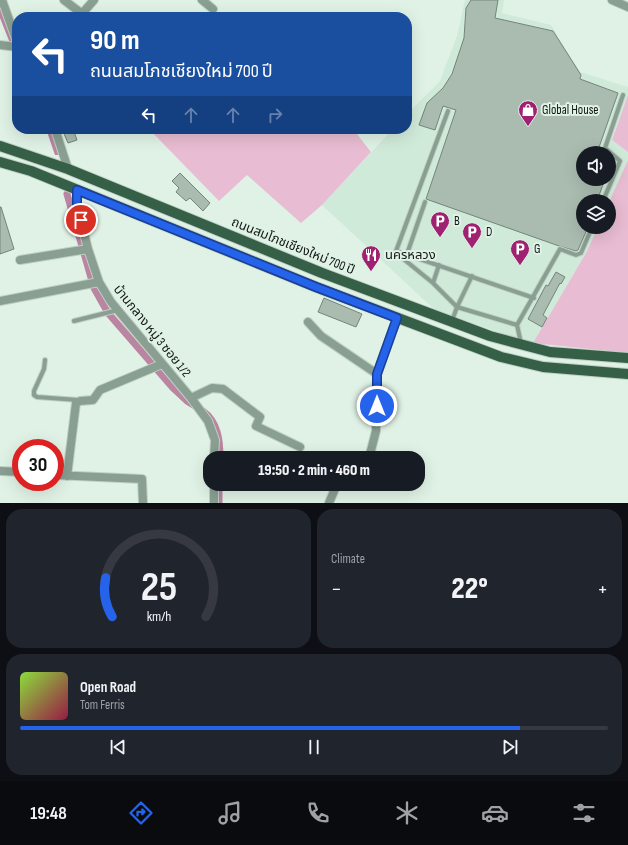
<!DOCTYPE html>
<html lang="en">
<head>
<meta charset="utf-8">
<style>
  :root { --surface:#171b24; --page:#20242c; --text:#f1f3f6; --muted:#9ea1a6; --line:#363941; --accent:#2563eb }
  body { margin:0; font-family:"Sofia Sans Condensed","Noto Sans Thai",sans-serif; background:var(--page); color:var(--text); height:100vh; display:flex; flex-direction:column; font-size:15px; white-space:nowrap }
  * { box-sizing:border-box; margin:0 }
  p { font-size:13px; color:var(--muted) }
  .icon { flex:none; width:22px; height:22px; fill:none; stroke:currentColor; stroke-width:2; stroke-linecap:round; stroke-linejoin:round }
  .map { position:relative; height:503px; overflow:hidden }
  .panel { display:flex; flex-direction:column; gap:6px; padding:6px; background:#0d0f14; flex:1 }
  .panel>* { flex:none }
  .banner { position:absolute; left:12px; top:12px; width:400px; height:122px; border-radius:16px; box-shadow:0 4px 16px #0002; background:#1a4fa0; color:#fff; overflow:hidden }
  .buttons { position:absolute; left:576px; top:146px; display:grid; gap:8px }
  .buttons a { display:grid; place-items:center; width:40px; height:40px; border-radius:50%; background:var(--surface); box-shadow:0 4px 16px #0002; font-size:20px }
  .speed { position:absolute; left:12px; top:439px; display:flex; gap:8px; font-size:20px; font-weight:700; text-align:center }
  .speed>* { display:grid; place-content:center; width:52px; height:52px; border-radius:50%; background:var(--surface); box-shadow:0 4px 16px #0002; line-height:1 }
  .speed .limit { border:6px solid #d22; background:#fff; color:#111 }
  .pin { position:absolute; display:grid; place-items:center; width:34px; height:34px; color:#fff; margin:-17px; border:2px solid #fff; border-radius:50%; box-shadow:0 1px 4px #0007 }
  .me { position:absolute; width:44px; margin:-22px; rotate:0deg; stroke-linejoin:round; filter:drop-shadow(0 0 3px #0008) }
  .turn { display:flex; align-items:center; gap:14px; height:84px; padding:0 12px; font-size:18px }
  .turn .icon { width:52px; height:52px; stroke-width:2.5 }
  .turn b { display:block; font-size:28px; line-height:34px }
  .lanes { display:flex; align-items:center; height:38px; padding:0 12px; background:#0003; justify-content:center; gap:20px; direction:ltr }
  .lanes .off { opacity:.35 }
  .big { font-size:30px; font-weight:800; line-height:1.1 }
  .panel .tile { flex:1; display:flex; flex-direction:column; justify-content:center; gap:6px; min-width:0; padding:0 14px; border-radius:16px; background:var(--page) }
  .panel .dial { align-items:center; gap:0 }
  .dial svg { height:104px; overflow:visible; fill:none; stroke:var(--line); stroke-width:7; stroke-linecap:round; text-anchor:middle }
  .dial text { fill:var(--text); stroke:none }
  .song { display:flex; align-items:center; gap:12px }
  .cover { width:48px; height:48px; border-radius:6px; background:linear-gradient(135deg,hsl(90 70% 55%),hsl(340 70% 35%)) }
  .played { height:4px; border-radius:2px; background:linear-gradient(90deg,var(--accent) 85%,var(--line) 85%) }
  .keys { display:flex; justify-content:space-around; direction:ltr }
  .heat { display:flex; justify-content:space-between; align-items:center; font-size:22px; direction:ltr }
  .panel .tiles { flex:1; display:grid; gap:6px; grid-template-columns:1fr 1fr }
  .tile:last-child { grid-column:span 2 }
  .trip { position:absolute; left:203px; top:451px; width:222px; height:40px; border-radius:16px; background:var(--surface); box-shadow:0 4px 16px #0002; font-weight:800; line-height:40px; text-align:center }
  .tabs { display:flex; height:64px; justify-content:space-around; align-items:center; background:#090b0e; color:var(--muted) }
  .tabs .icon { width:28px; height:28px }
  .tabs .active { color:var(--accent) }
  .tabs b { font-size:18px; color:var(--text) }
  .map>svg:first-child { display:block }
  .built { fill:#d0ead9; fill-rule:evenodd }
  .green { fill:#e8bcd2 }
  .water { fill:#ba85a1 }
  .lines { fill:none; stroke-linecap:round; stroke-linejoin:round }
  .canal { stroke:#ba85a1; stroke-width:7 }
  .building { fill:#aabcb0; stroke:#74847a }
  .service-casing { stroke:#bfcfc4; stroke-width:6 }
  .minor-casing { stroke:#bfcfc4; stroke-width:10 }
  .primary-casing { stroke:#bfcfc4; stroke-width:12 }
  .service { stroke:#899f91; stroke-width:4 }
  .minor { stroke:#899f91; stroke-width:8 }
  .primary { stroke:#355f46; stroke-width:10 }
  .route-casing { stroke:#184099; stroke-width:10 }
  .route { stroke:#2563eb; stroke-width:7 }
  .labels { text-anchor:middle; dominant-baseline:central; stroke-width:4; stroke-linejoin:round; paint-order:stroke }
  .poi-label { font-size:13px; fill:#101713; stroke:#e0f2e6; text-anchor:start }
  .street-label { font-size:13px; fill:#101713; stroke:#e0f2e6 }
</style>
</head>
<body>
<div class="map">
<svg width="628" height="503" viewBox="0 0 628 503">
  <rect width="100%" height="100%" fill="#e0f2e6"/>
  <!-- built -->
  <path class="built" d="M465,0H504L502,13L551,25L580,72L628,87V95L612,140L628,152V160L609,202L583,201V227H598L586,253L533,343L436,311L322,205L393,129H407V114L440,81L457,36ZM583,153H609V179H583Z"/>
  <!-- green -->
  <path class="green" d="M628,95V152L612,140Z
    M149,129H353L371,152L322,205L301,223L247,175L219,201Z
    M628,160V353L533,343L586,253L598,227H609V202Z"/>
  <!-- water -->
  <path class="water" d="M0,1L16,44L10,43L0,18Z
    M46,129H51L60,155H55Z"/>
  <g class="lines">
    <!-- canal -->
    <path class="canal" d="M67,194L94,288L108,313L173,388L187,401L195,406
      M203,411C218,422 220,440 220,458
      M219,503V484"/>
  </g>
  <!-- building -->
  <path class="building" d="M471,0H498L495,18L553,31L581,75L580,79L618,93L597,153H583V179H605L597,201H583V227H588L578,250L576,251L559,246L426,199L456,110L443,106L435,130L419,125L427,103L443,88L452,74L464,38L466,8Z
    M62,129H73L77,140L68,143Z
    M180,173L210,203L203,211L190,198L186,201L176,192L179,188L172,181Z
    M0,207H1L14,249L0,254Z
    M556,272L565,277L561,284L560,283L543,315L547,318L542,327L528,319L546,285L548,286Z
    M324,298L362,314L356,327L318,312Z"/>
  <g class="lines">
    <defs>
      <path id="service" d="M603,201L620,161L605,148L623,95
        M396,251L448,111
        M396,251L534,298
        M397,251L401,257L433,283L457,307L452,321
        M407,254L425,202
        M472,276L457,307L517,325
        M433,283L439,265
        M74,321L118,310
        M521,343L517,325L560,249L576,255L581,253L592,227
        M45,360L44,369L34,391V395L37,397L78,400"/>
      <path id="minor" d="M2,0L17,42
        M64,0L81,13
        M202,0L213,9
        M612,0L628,7
        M79,17L94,0
        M0,45L17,47
        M55,129L68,169
        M77,190V205L88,249L99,282L111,302L191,398L208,421L215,440L214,458
        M20,260L88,249
        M0,301L99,282
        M308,322L321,336L377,374
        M191,398L212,388L223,389L260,417L256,426L300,447
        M369,458L376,431L377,374L397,318
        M0,471L21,472
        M55,475L142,479L143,503
        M67,476L76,403L80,401L93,400L100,390L162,364
        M214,503V484
        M329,503L337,484"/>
      <path id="primary" d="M0,146L68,169L322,273L490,336L550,352L628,358
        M0,162L31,171L316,287L501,357L543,367L628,374"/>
    </defs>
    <!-- service casing -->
    <use href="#service" class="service-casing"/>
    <!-- minor casing -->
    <use href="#minor" class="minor-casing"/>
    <!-- primary casing -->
    <use href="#primary" class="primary-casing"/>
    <!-- service -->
    <use href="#service" class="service"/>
    <!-- minor -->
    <use href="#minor" class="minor"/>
    <!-- primary -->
    <use href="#primary" class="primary"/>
  </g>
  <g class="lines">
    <defs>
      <path id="route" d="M81,220L77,205V190L316,287L397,318L377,374V406"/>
    </defs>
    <!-- route casing -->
    <use href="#route" class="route-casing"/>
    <!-- route -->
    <use href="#route" class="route"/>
  </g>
  <!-- icons -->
  <defs>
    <symbol id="shop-pin" viewBox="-11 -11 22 30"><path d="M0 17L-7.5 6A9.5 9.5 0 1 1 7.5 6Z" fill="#a02072" stroke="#e0f2e6"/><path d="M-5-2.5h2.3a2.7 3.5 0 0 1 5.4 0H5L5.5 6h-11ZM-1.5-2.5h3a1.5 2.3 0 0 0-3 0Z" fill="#fff"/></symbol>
    <symbol id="parking-pin" viewBox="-11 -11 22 30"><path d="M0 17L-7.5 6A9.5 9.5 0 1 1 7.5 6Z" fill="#a02072" stroke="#e0f2e6"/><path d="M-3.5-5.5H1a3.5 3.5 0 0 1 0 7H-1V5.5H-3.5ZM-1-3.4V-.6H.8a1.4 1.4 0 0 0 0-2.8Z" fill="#fff"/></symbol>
    <symbol id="restaurant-pin" viewBox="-11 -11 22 30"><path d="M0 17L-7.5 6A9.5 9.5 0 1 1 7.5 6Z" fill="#a02072" stroke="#e0f2e6"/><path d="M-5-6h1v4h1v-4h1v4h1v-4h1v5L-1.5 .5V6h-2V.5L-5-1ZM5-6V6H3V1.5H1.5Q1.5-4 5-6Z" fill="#fff"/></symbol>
  </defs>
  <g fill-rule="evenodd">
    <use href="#shop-pin" x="517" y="99" width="22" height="30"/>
    <use href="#parking-pin" x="429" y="210" width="22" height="30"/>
    <use href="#parking-pin" x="461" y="221" width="22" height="30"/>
    <use href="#parking-pin" x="509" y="238" width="22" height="30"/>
    <use href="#restaurant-pin" x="360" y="244" width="22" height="30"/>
  </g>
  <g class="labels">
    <!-- poi labels -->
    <g class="poi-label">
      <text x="542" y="110">Global House</text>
      <text x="454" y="221">B</text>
      <text x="486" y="232">D</text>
      <text x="534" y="249">G</text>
      <text x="385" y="255">นครหลวง</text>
    </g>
    <!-- street labels -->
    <g class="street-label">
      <text transform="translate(293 246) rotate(22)">ถนนสมโภชเชียงใหม่ 700 ปี</text>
      <text transform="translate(152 331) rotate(51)">บ้านกลาง หมู่ 3 ซอย 1/2</text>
    </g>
  </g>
</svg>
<div class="buttons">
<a><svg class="icon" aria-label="sound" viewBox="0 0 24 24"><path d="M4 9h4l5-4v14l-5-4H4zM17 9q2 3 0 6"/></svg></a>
<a><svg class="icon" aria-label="layers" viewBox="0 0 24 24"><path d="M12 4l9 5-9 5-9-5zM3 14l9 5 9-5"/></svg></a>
</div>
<div class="speed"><div class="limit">30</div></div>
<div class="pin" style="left:81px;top:220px;background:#d93025"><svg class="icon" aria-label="arrive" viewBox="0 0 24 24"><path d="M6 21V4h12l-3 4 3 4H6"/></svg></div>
<svg class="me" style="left:377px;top:406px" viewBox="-20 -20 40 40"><circle r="17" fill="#2563eb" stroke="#fff" stroke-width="3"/><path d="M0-11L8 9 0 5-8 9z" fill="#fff"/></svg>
<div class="trip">19:50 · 2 min · 460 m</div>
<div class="banner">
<div class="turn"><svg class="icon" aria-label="left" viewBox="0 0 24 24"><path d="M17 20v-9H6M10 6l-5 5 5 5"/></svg><div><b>90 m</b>ถนนสมโภชเชียงใหม่ 700 ปี</div></div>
<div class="lanes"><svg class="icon" aria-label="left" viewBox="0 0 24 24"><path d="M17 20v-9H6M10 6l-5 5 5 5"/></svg><svg class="icon off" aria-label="ahead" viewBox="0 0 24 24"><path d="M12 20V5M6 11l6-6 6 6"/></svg><svg class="icon off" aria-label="ahead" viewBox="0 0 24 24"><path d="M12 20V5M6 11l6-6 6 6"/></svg><svg class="icon off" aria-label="right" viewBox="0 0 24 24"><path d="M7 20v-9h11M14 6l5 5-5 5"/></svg></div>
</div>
</div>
<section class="panel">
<div class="tiles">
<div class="tile dial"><svg viewBox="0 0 100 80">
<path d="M14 69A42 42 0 1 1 86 69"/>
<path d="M14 69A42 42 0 0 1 9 39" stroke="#2563eb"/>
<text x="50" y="56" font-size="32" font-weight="700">25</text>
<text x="50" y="72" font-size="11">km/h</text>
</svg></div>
<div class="tile"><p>Climate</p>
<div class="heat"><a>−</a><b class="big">22°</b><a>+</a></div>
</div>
<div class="tile">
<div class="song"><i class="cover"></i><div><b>Open Road</b><p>Tom Ferris</p></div></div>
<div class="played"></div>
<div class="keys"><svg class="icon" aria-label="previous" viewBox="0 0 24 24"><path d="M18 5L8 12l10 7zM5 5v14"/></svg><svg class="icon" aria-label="pause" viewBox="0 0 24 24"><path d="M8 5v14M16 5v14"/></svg><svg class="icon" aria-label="next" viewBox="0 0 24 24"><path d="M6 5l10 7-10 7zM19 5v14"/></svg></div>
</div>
</div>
</section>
<nav class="tabs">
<b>19:48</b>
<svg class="icon active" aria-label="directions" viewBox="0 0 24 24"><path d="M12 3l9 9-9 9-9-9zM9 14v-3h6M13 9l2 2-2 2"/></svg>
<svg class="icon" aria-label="music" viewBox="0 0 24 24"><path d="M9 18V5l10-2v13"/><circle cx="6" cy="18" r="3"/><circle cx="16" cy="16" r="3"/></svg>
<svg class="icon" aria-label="phone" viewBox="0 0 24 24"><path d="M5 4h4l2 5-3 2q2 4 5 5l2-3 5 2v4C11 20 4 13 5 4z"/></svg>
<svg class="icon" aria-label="climate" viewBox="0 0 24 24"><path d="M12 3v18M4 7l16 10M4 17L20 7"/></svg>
<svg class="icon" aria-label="car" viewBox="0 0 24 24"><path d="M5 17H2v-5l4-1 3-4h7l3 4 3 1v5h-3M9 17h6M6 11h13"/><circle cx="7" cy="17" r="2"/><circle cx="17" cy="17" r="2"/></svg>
<svg class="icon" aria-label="filters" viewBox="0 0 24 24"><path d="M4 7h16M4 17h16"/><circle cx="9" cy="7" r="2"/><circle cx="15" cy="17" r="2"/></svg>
</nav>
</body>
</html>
